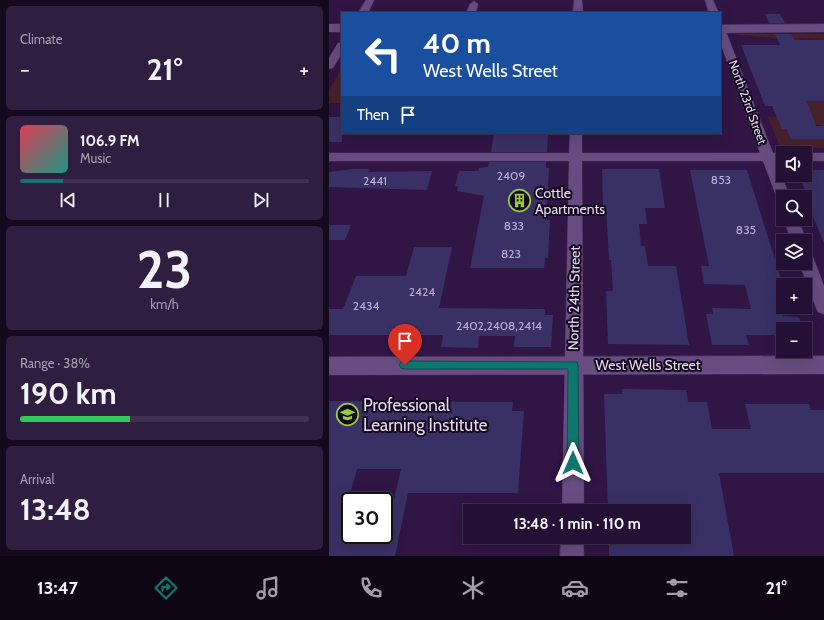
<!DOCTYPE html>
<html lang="en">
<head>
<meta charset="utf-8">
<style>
  :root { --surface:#241034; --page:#301e40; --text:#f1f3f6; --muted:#a39dac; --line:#41304f; --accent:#0f766e }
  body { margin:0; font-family:Cabin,sans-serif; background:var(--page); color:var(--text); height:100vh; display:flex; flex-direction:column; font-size:15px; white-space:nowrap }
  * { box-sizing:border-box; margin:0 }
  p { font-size:13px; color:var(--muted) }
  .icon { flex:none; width:22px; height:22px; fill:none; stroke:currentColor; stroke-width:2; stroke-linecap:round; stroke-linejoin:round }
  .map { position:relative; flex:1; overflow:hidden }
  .sheet { display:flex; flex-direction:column; gap:6px; padding:6px; background:#14091d; width:329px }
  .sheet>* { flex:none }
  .hud { position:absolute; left:12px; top:12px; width:380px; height:122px; border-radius:0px; box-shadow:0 4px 16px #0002,0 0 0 1px var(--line); background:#1a4fa0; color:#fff; overflow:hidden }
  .buttons { position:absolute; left:447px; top:146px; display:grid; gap:8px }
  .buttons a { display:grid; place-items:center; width:36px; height:36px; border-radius:0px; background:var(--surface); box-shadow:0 4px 16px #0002,0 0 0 1px var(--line); font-size:20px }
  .speed { position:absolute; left:12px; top:492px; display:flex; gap:8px; font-size:20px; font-weight:700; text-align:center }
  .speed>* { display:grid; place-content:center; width:52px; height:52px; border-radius:50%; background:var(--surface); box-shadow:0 4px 16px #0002,0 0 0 1px var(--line); line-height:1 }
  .speed .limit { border:2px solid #111; border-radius:6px; background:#fff; color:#111 }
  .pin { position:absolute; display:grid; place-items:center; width:34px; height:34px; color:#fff; margin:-41px -17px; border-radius:50% 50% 50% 0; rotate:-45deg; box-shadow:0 0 4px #0007 }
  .pin .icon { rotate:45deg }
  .me { position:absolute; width:44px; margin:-22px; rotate:0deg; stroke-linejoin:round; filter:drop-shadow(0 0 3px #0008) }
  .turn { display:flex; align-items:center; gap:14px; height:84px; padding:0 16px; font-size:18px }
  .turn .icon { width:52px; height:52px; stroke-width:2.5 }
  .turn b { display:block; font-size:28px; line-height:34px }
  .then { display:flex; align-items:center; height:38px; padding:0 16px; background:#0003; gap:8px; font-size:15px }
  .big { font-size:30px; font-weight:800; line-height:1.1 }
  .sheet .widget { flex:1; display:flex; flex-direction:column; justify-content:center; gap:6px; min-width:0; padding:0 14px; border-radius:6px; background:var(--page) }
  .sheet .dial { align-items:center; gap:0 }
  .dial b { font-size:52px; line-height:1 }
  .song { display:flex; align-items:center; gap:12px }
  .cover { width:48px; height:48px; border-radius:6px; background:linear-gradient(135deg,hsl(350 70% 55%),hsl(170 70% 35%)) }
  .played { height:4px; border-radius:2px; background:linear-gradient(90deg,var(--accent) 15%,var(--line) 15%) }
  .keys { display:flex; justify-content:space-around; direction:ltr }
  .heat { display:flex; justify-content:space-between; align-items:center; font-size:22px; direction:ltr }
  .charge { height:6px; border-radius:3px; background:linear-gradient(90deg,#34c759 38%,var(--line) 0) }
  .trip { position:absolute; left:134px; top:504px; width:228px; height:40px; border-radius:0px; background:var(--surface); box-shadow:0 4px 16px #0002,0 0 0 1px var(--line); font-weight:800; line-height:40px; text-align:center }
  .tabs { display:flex; height:64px; justify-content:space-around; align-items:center; background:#0e0615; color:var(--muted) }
  .tabs .icon { width:28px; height:28px }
  .tabs .on { color:var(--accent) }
  .tabs b { font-size:18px; color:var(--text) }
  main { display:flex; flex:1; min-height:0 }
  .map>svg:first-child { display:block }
  .green { fill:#472129 }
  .building { fill:#393165; fill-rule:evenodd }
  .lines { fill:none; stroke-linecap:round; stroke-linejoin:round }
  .minor-casing { stroke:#462f57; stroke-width:1 }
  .tertiary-casing { stroke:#462f57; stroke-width:1 }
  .minor { fill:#684c81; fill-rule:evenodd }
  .tertiary { fill:#684c81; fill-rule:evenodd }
  .route { fill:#0f766e; stroke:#0a4d48 }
  .labels { text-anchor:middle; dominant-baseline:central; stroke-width:4; stroke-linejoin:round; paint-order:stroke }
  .far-street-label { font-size:12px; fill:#e7d7f6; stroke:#13081c }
  .number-label { font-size:12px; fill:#bcaed2 }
  .poi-label { font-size:14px; fill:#e7d7f6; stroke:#13081c; text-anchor:start }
  .street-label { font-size:14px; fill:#e7d7f6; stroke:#13081c }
  .near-poi-label { font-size:17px; fill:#e7d7f6; stroke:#13081c; text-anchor:start }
</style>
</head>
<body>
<main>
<section class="sheet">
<div class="widget"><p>Climate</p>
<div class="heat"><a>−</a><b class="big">21°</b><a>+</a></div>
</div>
<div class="widget">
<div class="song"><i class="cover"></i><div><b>106.9 FM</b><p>Music</p></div></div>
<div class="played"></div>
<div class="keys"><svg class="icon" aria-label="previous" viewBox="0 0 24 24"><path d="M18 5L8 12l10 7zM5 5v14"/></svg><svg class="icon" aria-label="pause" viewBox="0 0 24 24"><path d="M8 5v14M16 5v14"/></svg><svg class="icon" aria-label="next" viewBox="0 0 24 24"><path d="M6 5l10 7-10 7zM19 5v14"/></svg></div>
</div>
<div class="widget dial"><b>23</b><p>km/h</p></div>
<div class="widget"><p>Range · 38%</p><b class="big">190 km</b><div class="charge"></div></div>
<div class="widget"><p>Arrival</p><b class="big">13:48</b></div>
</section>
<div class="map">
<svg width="495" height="556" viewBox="0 0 495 556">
  <rect width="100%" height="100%" fill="#301545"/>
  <!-- green -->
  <path class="green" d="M405,34H495V39L471,38L462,40Z
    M13,68V103H0V90Z
    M478,101H495V126L481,124L475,106L480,105Z
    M439,117H452L449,120L453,128L457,129L462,139H495V148L451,147Z"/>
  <!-- building -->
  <path class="building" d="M436,14H451L456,23H440Z
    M446,34H462L466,40H495V101H478L487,126H495V139H462L457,129H453L443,106H436L412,45H451Z
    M0,117H13V142H0Z
    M165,135H219L218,152H162Z
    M160,162H217V168H220L217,215L218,220H221L219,258H216L215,268H141L155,196L128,191L129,186H126L130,171H149L150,168L159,167Z
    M24,169H40L39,172L103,171L98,190L0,187V172Z
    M273,169H330L336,208H316L318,224H310L312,246H316L319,266H347L360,345L279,344L277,291H284L282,260H280L277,208H274Z
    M361,170H418L454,285V316L470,317L474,329H454V335H417L420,345H383L377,314H384L383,308L422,309L416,285L375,284L372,266H380Z
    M476,170H495V243L476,197H479L470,175H476Z
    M0,225H22L16,240H0Z
    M85,247H123L110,308L216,309V315H224L222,347H185L186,336H150L149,348L112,347L114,335H0V309H14L27,276H77Z
    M293,389L357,390L359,402H378L383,429H422L416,404H480L482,410H495V473H390L405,556H280V537H355V511H279L275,394H293Z
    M0,401L184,402L183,411H195L189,493H79L66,556H0ZM28,469H72L63,508H55V535H21V508H17Z"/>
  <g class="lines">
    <defs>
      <path id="minor" d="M37,0H45L39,13H29Z
        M245,0H253L254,13H244Z
        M376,0H384L390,13H380Z
        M145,1L149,4L147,13H137L141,4Z
        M391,26L396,29L444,153H454V161H447L461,197H454V202L449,201L434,161H253L255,511H233L240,161H0V153H240L241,133H253V153H431L391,42Z
        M13,42V53L4,68L0,69V58L9,43Z
        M476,153H495V161H476Z
        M455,219H469L478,241L476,243V241H462Z
        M476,252L481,253L484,257L495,286V314L489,312L487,308L470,263H476Z
        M232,537H254L255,556H231Z"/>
      <path id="tertiary" d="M0,24H13V32H0Z
        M495,24V32L391,33V25Z
        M495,356V374L0,375V357Z"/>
    </defs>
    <!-- minor casing -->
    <use href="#minor" class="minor-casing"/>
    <!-- tertiary casing -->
    <use href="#tertiary" class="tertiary-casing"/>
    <!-- minor -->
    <use href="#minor" class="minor"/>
    <!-- tertiary -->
    <use href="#tertiary" class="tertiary"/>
  </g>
  <!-- route -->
  <path class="route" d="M76,361L248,362L249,365L250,463L248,467L244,469L240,467L238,463L239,369H76L72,368L70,365L72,362Z"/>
  <!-- icons -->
  <defs>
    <symbol id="building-ring" viewBox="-11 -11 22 22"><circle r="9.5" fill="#13081c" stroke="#96cc3a" stroke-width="1.5"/><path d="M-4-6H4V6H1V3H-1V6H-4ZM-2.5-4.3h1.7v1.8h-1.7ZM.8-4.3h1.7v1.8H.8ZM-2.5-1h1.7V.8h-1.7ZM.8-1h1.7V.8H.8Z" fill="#96cc3a"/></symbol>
    <symbol id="school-ring" viewBox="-11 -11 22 22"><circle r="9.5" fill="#13081c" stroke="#96cc3a" stroke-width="1.5"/><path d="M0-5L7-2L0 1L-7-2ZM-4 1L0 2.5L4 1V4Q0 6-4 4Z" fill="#96cc3a"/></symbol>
  </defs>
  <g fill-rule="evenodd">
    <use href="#building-ring" x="178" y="188" width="25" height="25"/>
    <use href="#school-ring" x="6" y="402" width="25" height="25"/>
  </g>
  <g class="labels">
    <!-- far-street labels -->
    <g class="far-street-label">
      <text transform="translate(419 102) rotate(70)">North 23rd Street</text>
    </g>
    <!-- number labels -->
    <g class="number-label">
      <text x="182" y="175">2409</text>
      <text x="392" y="179">853</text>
      <text x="46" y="180">2441</text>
      <text x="185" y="225">833</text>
      <text x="417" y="229">835</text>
      <text x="182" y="253">823</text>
      <text x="93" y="291">2424</text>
      <text x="37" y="305">2434</text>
      <text x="170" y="325">2402,2408,2414</text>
    </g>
    <!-- poi labels -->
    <g class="poi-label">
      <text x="206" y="193">Cottle<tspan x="206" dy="16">Apartments</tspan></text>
    </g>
    <!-- street labels -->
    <g class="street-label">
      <text transform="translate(245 298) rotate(-89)">North 24th Street</text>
      <text x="319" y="365">West Wells Street</text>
    </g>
    <!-- near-poi labels -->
    <g class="near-poi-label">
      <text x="34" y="405">Professional<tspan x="34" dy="20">Learning Institute</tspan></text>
    </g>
  </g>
</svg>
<div class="buttons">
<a><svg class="icon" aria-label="sound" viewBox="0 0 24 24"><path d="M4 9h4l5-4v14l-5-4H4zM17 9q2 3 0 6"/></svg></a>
<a><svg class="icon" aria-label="search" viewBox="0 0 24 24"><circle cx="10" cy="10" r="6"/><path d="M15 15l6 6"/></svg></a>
<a><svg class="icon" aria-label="layers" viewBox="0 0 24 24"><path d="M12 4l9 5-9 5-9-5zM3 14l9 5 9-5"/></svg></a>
<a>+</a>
<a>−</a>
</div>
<div class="speed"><div class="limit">30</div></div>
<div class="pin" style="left:76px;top:365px;background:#d93025"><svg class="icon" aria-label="arrive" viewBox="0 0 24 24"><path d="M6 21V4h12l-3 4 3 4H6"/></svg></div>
<svg class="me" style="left:244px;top:463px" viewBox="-20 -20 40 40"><path d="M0-17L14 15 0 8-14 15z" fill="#0f766e" stroke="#fff" stroke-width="4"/></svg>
<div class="trip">13:48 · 1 min · 110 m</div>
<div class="hud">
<div class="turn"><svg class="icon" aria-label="left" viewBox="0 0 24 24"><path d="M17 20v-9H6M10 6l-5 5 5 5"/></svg><div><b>40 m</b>West Wells Street</div></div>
<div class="then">Then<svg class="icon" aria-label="arrive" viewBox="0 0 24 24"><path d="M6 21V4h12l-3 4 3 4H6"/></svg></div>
</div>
</div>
</main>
<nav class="tabs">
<b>13:47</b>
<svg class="icon on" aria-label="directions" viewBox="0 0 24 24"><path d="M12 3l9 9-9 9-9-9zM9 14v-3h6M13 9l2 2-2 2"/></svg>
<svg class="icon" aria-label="music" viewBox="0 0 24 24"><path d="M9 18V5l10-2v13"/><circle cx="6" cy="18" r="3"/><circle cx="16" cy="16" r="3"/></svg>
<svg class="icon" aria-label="phone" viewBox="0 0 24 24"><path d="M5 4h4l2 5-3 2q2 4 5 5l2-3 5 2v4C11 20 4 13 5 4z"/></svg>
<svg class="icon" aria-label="climate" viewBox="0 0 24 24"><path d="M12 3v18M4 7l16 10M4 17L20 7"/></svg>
<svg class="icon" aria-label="car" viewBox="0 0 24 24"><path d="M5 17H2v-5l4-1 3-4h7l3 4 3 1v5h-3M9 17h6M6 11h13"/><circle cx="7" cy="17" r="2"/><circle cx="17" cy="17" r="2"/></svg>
<svg class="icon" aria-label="filters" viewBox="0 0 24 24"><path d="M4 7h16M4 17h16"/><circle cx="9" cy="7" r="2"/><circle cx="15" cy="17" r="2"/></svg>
<b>21°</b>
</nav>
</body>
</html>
